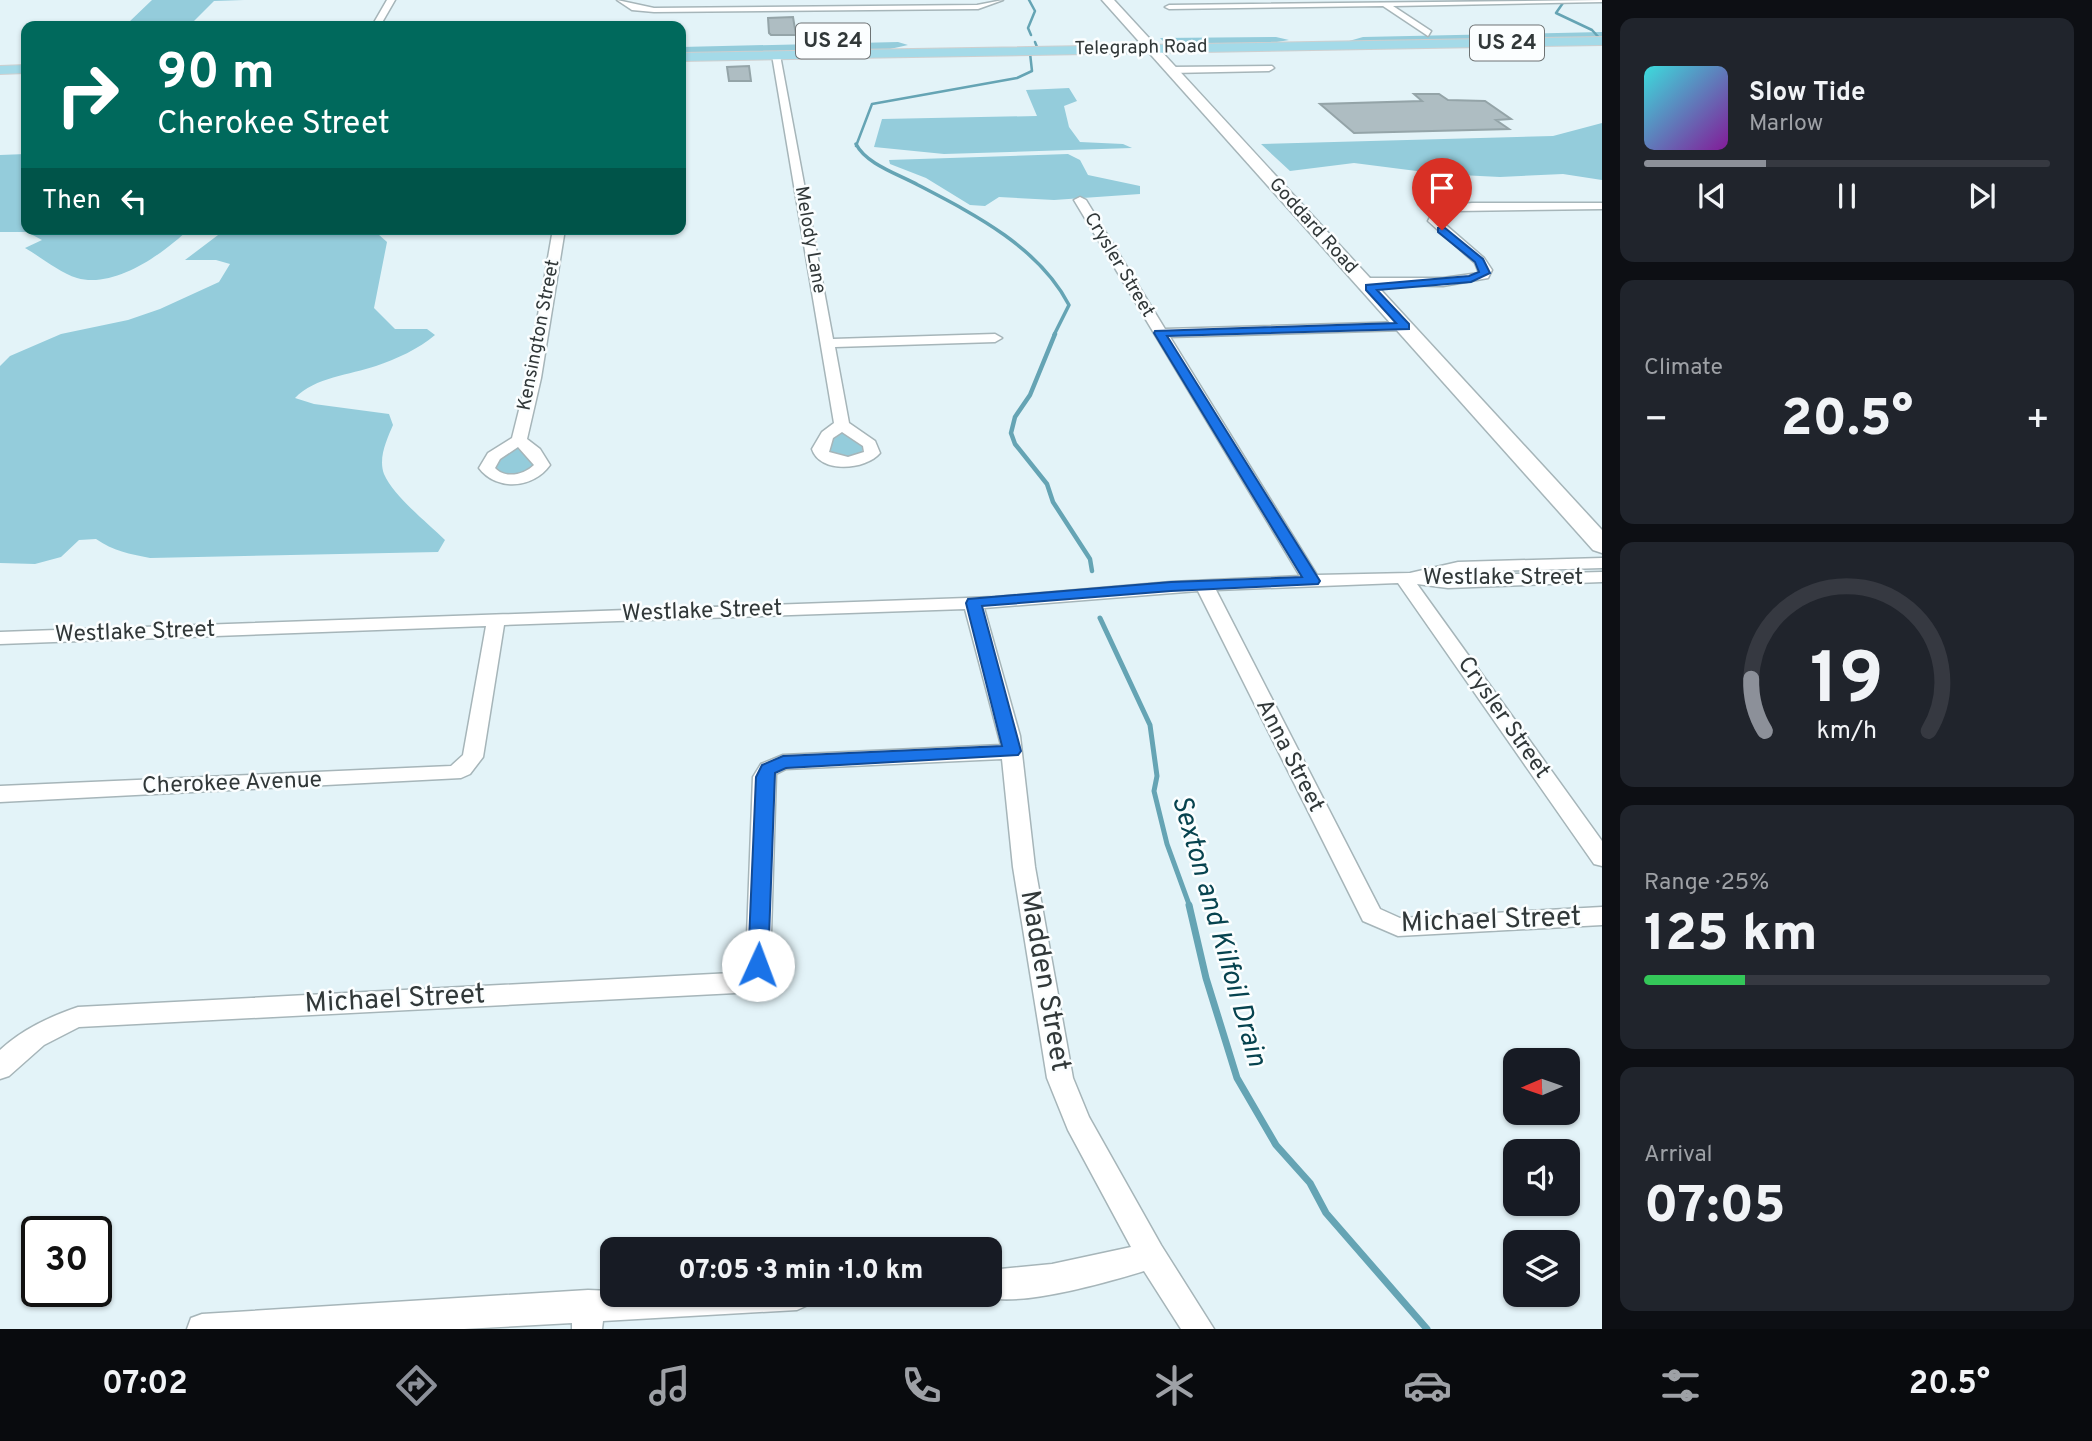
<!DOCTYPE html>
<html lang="en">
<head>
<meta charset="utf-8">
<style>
  :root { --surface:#171b24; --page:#20242c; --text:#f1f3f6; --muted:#9ea1a6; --line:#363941; --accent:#8c9099 }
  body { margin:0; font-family:Overpass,sans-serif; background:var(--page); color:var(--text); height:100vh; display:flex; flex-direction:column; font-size:26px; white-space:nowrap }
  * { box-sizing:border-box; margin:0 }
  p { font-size:23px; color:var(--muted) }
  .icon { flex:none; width:38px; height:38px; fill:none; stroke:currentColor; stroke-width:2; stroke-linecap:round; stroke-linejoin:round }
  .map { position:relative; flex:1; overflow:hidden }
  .sheet { display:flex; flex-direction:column; gap:18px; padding:18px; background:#0d0f14; width:490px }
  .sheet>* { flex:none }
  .guide { position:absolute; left:21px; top:21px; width:665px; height:214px; border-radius:14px; box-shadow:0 2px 5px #0004; background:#00695c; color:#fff; overflow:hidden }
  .needle { width:46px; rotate:268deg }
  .fabs { position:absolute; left:1503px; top:1048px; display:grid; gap:14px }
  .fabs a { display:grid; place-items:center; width:77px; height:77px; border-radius:14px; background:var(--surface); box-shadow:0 2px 5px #0004; font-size:35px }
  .speed { position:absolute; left:21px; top:1216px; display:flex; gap:14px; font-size:35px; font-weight:700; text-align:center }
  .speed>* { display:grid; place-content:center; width:91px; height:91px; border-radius:50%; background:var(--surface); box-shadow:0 2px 5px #0004; line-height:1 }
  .speed .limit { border:4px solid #111; border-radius:10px; background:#fff; color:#111 }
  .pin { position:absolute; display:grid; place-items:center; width:60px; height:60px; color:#fff; margin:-72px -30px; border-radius:50% 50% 50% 0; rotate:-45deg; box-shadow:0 0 7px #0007 }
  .pin .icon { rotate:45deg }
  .me { position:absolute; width:77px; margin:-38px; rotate:2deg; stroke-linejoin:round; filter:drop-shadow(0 0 5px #0008) }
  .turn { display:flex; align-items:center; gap:24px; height:147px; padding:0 21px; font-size:32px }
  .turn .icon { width:91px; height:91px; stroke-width:2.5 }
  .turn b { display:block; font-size:49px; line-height:60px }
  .then { display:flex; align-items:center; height:66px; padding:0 21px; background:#0003; gap:14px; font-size:26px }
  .big { font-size:52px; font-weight:800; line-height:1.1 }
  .sheet .card { flex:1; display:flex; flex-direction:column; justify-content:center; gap:10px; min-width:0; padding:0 24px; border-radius:14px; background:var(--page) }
  .sheet .dial { align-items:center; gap:0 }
  .dial svg { height:182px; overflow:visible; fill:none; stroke:var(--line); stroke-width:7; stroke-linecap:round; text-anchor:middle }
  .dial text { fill:var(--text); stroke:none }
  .song { display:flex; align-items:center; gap:21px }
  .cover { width:84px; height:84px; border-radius:10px; background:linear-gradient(135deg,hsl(180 70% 55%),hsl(290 70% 35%)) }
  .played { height:7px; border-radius:4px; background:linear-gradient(90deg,var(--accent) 30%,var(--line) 30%) }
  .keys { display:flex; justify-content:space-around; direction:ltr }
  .heat { display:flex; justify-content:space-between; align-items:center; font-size:38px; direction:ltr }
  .charge { height:10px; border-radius:5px; background:linear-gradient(90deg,#34c759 25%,var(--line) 0) }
  .trip { position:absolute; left:600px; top:1237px; width:402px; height:70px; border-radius:14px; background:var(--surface); box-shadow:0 2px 5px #0004; font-weight:800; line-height:70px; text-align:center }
  .tab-bar { display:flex; height:112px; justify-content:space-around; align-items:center; background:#090b0e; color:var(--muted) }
  .tab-bar .icon { width:49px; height:49px }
  .tab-bar .current { color:var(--accent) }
  .tab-bar b { font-size:32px; color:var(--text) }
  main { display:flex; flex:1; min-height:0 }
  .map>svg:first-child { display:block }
  .green { fill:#94ccdb }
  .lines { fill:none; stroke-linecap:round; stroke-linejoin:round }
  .stream-far4 { stroke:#65a4b4; stroke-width:2.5 }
  .stream-far3 { stroke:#65a4b4; stroke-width:3.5 }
  .stream-far2 { stroke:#65a4b4; stroke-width:4.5 }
  .stream-far1 { stroke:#65a4b4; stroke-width:5 }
  .stream { stroke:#65a4b4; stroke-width:7 }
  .building { fill:#aebdc2; stroke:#94a4a8; stroke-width:2 }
  .street-casing { stroke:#a6b5b9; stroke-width:3 }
  .secondary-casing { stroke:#a6b5b9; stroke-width:3 }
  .primary-casing { stroke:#cecfcf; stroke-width:2 }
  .street { fill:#fff; fill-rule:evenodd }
  .secondary { fill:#fff; fill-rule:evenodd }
  .primary { fill:#a4dae8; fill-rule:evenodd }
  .route { fill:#1a73e8; stroke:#114b97; stroke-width:2 }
  .labels { text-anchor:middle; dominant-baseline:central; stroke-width:5; stroke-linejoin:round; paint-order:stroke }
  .far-street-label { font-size:19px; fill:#313839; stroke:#fbfeff }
  .shield { fill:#fbfeff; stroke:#6e7374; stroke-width:2 }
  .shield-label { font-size:21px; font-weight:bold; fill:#313839 }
  .street-label { font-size:23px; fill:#313839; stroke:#fbfeff }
  .near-street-label { font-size:28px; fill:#313839; stroke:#fbfeff }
  .near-water-label { font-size:28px; font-style:italic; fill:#07434f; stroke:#fbfeff }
</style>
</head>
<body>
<main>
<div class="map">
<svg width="1602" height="1329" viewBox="0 0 1602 1329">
  <rect width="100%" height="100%" fill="#e3f3f8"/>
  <!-- green -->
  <path class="green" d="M152,0H244L214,1L194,21L128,23Z
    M1602,32V40L1349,41L1363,37Z
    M1276,37L1289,40L1271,43L1167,45L1160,38Z
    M898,42L908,45L890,49L681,55V47Z
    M1069,88L1077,101L1064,106L1069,127L1080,142L1123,144L1132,148L944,154L874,147L882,119L1037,116L1026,90Z
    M1602,123V180L1563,174L1500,177L1440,174L1354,163L1290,171L1261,144L1553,136Z
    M26,154V229H189C164,253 115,289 77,278C60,273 41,257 25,248L42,240L27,232H0V155Z
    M1068,154L1080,160L1088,175L1140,186V194L1054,200L999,197L985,206L970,205L926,178L890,164L889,160Z
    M226,229H380L378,234L387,242L374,308L395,329H427L435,335C419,349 396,359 376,366C350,375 315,377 295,398L314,404L389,414L393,425C387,439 378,458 384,474C394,497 427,522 445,540L438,552L150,558C130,554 113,551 96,539L79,540L61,557L35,564L0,563V366L10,356L61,334L128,320L160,309L219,282L230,264L216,260H185Z
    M842,430L863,445L862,454L850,458L828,452V443Z
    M517,448L531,459L535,465L532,470L508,477L494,471L496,460Z"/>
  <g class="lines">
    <!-- stream-far4 -->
    <path class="stream-far4" d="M1029,0L1035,11L1028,28L1031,35
      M1565,0L1556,13L1592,30L1602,41
      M1035,42L1037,47
      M856,146L872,104L1017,78L1032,71L1030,53"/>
    <!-- stream-far3 -->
    <path class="stream-far3" d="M856,144C866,164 898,174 918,185C974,214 1039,247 1069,305L1054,335"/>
    <!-- stream-far2 -->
    <path class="stream-far2" d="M1055,334L1030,395L1015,417L1011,433L1015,444L1047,484L1053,502L1090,559L1092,571"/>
    <!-- stream-far1 -->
    <path class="stream-far1" d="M1100,618L1150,725L1157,776L1154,791L1167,844L1190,907"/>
    <!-- stream -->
    <path class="stream" d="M1189,905L1206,978L1237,1078L1276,1145L1310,1183L1326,1213L1427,1329"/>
  </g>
  <!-- building -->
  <path class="building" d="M793,17L796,35H771L769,33L768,18Z
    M749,66L751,81H729L727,67Z
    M1414,94H1439L1448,100L1485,101L1511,119L1496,120L1509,129L1354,133L1320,104L1422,101Z"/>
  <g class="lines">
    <defs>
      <path id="street" d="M387,0H395L380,26H372Z
        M617,0L654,8L977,5L1003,0L978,9L654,12L632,10Z
        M1602,0V2L1393,6L1431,31L1428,36L1383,6L1169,9L1165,7L1169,5Z
        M776,52L780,55L833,339L995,334L1002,338L995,342L835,347L849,423L875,441L880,453C866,470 820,474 812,449L822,432L834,423L772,55ZM842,432L863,446L864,452L848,457L829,452L833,438Z
        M1272,66L1274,68L1269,71L1171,73L1166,70L1171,67Z
        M1080,197L1086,200L1165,329L1405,322L1412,326L1405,330L1170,337L1317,575L1410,573L1458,562L1602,558V568L1458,572L1436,576L1602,572V582L1448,588L1417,584L1602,841V866L1594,864L1398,583L1216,590L1380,909L1400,918L1602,907V925L1398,936L1363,921L1198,591L984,608L1020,736L1035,867L1073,1078L1089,1117L1161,1245L1214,1329H1181L1144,1271C1108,1282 1013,1310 979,1295H990V1270L1052,1264L1131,1247L1068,1130L1047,1078L1013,867L1002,759L786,769L776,774L770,965L756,984L736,993L79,1027L44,1045L9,1076L0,1079V1050C23,1029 49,1017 78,1007L732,973L746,962L753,777L761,764L783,755L1001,745L965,609L504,625L483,757L470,774L461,778L0,802V786L451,766L463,755L486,626L0,644V632L995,597L1171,582L1300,576L1074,200Z
        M1472,203H1602V209L1455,211L1442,216L1440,220L1484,258L1492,270L1488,278L1443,286L1359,285L1358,282L1364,278H1443L1479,273L1475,263L1428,221L1433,212L1453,205Z
        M553,229H565L541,378L527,439L540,449L550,465C534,488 497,492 479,468L488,453L512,438L527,378ZM518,447L534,465C524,475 505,479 495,468L500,459Z
        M588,1290L612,1291V1295H812L808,1305L797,1310L603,1321L602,1329H572V1323L464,1329H187L191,1318L202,1314Z"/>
      <path id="secondary" d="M1102,0H1114L1602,530V553L1593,550Z"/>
      <path id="primary" d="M1602,37V45L681,61V53Z
        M26,65V73L0,74V66Z"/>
    </defs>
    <!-- street casing -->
    <use href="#street" class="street-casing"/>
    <!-- secondary casing -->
    <use href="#secondary" class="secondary-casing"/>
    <!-- primary casing -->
    <use href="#primary" class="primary-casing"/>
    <!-- street -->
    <use href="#street" class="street"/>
    <!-- secondary -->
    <use href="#secondary" class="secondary"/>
    <!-- primary -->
    <use href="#primary" class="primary"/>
  </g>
  <!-- route -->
  <path class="route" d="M1438,228H1445L1483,259L1490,273L1471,282L1377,290L1409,324V329L1167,336L1320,581L1318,584L1171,591L982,606L1021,751L1018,755L786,768L775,773L768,965L765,970L758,973L751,970L748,965L756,777L762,765L783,756L1002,746L966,603L968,599L1171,582L1302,577L1154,333L1155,331L1396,323L1366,290V285L1469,276L1479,272L1475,262L1438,232Z"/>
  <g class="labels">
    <!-- far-street labels -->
    <g class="far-street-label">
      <text transform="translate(1141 48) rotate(-1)">Telegraph Road</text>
      <text transform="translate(1313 226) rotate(48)">Goddard Road</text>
      <text transform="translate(810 240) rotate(80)">Melody Lane</text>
      <text transform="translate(1119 265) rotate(59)">Crysler Street</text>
      <text transform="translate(539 335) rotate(-79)">Kensington Street</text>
    </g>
    <!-- shield labels -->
    <g class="shield">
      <rect x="796" y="23.5" width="74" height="35" rx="5"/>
      <rect x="1470" y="25.5" width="74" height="35" rx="5"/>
    </g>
    <g class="shield-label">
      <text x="833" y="41">US 24</text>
      <text x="1507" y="43">US 24</text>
    </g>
    <!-- street labels -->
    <g class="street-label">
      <text x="1503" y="578">Westlake Street</text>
      <text transform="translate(702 612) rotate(-2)">Westlake Street</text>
      <text transform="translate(135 633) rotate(-2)">Westlake Street</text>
      <text transform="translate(1503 718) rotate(55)">Crysler Street</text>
      <text transform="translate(1289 756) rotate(63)">Anna Street</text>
      <text transform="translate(232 784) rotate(-2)">Cherokee Avenue</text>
    </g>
    <!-- near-street labels -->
    <g class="near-street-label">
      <text transform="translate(1491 921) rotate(-2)">Michael Street</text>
      <text transform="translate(1044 981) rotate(80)">Madden Street</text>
      <text transform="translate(395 1000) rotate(-3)">Michael Street</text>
    </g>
    <!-- near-water labels -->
    <g class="near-water-label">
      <text transform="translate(1218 931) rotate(74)">Sexton and Kilfoil Drain</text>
    </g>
  </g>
</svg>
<div class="fabs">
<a><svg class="needle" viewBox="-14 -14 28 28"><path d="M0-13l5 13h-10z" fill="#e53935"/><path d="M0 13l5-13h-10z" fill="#9ea1a6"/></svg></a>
<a><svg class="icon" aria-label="sound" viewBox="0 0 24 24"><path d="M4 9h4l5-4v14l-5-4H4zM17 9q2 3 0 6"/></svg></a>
<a><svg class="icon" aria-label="layers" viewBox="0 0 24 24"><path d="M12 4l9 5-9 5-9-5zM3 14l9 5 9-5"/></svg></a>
</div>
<div class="speed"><div class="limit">30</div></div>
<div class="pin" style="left:1442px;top:230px;background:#d93025"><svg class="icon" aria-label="arrive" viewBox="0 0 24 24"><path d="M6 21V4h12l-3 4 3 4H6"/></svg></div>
<svg class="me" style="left:758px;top:965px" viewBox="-20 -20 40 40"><circle r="19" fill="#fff"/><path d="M0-13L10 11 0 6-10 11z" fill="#1a73e8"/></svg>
<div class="trip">07:05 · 3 min · 1.0 km</div>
<div class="guide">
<div class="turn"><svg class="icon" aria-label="right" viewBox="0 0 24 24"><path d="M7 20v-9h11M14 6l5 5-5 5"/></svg><div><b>90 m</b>Cherokee Street</div></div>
<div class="then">Then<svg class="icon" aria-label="left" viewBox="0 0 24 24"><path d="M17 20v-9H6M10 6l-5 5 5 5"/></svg></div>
</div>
</div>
<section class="sheet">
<div class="card">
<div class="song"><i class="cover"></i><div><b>Slow Tide</b><p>Marlow</p></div></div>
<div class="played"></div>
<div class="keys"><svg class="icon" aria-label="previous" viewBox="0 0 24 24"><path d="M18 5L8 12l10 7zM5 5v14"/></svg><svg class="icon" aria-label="pause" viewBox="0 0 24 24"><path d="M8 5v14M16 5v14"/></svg><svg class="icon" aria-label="next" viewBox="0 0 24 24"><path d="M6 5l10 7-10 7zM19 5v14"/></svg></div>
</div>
<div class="card"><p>Climate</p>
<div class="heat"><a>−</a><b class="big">20.5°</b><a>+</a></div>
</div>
<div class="card dial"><svg viewBox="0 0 100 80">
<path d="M14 69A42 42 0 1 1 86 69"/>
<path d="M14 69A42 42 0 0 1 8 46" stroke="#8c9099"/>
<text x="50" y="56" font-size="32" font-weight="700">19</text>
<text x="50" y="72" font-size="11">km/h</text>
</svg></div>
<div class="card"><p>Range · 25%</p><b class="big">125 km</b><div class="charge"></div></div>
<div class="card"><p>Arrival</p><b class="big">07:05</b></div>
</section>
</main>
<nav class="tab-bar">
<b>07:02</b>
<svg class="icon current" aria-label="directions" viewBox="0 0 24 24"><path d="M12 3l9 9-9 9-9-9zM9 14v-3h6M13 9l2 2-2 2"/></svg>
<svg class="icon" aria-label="music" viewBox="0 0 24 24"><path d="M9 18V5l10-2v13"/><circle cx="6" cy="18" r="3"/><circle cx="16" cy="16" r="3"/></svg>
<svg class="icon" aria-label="phone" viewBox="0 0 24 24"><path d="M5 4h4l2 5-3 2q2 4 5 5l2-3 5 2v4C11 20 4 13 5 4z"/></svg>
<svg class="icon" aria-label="climate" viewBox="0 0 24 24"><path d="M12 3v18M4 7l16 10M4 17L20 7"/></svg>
<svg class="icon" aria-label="car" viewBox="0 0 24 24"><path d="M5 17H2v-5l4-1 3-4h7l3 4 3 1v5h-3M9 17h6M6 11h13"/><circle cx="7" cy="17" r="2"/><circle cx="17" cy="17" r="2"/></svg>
<svg class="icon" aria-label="filters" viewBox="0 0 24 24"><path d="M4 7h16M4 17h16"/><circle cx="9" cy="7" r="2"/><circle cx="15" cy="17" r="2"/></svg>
<b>20.5°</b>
</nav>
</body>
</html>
